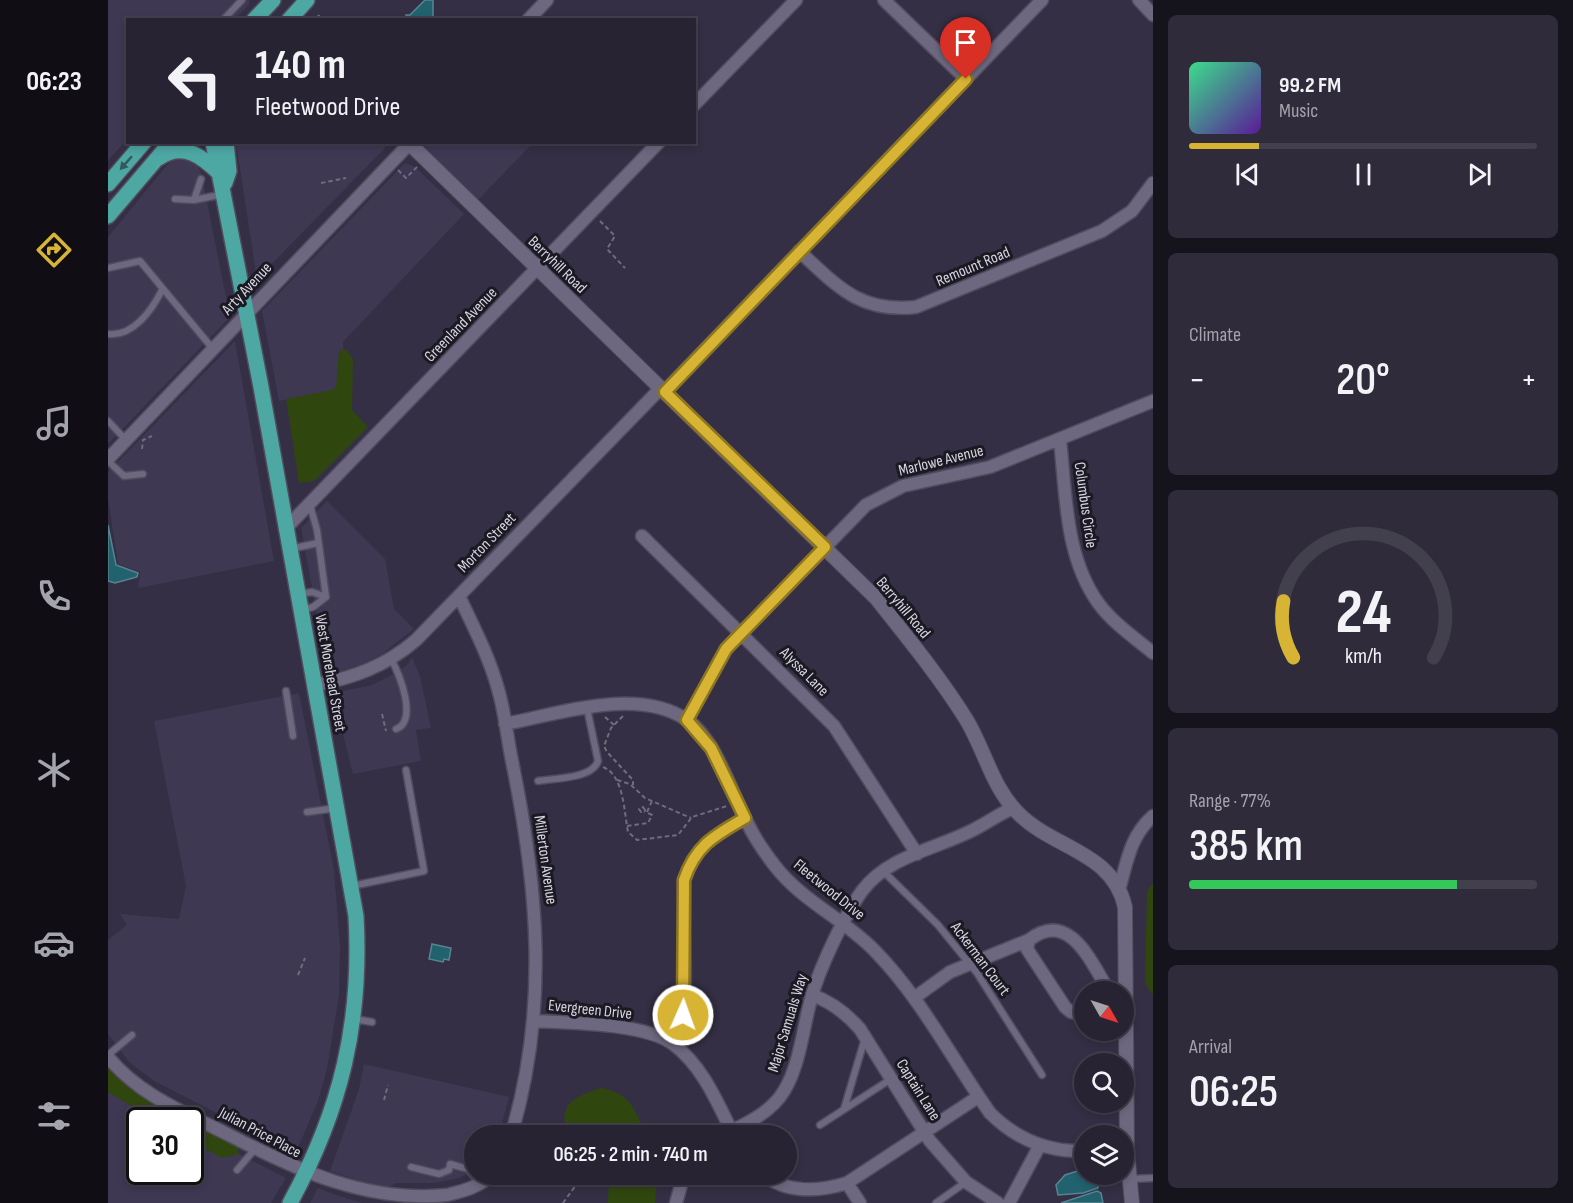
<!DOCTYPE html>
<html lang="en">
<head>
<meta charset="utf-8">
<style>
  :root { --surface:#272333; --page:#2f2b3b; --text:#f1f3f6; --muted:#a4a4ac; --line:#43404e; --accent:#d8b434 }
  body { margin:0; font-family:"Sofia Sans Condensed",sans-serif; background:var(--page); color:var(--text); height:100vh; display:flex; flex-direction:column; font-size:22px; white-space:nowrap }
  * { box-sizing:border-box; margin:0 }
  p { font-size:20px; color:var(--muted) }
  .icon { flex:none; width:33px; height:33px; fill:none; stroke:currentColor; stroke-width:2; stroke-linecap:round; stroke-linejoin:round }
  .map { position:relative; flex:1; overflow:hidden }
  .sheet { display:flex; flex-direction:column; gap:15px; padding:15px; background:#15131c; width:420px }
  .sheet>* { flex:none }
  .hud { position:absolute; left:18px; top:18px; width:570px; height:126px; border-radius:0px; box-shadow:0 3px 9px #0003,0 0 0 2px var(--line); background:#272333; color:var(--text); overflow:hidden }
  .needle { width:39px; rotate:129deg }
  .tools { position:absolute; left:966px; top:981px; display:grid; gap:12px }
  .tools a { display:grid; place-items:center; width:60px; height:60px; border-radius:50%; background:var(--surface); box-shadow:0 3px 9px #0003,0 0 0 2px var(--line); font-size:30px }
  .speed { position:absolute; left:18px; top:1107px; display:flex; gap:12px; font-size:30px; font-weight:700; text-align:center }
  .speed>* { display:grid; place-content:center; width:78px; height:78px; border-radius:50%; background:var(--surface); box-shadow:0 3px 9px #0003,0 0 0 2px var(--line); line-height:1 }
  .speed .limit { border:3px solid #111; border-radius:9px; background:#fff; color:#111 }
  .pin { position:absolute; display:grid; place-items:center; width:51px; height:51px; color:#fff; margin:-62px -26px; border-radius:50% 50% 50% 0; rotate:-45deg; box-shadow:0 0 6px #0007 }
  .pin .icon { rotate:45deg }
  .me { position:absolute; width:66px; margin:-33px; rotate:2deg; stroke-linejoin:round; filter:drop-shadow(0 0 4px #0008) }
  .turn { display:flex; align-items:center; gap:21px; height:126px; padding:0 30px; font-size:27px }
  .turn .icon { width:78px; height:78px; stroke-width:2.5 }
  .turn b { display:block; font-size:42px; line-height:51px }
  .big { font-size:45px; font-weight:600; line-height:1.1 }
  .sheet .tile { flex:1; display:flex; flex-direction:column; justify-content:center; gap:9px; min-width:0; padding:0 21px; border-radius:9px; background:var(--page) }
  .sheet .dial { align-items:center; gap:0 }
  .dial svg { height:156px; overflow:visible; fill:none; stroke:var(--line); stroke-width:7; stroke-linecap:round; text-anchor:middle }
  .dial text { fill:var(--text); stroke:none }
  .song { display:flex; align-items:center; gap:18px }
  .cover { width:72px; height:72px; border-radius:9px; background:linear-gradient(135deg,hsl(150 70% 55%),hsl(270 70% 35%)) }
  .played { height:6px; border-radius:3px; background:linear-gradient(90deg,var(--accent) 20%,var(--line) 20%) }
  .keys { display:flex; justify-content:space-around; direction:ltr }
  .heat { display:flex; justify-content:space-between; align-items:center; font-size:33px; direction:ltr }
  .charge { height:9px; border-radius:4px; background:linear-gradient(90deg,#34c759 77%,var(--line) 0) }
  .trip { position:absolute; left:356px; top:1125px; width:333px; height:60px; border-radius:30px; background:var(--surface); box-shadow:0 3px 9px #0003,0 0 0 2px var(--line); font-weight:600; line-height:60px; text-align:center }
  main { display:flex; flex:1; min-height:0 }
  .dock { display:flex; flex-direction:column; width:108px; justify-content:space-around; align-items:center; background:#100e14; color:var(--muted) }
  .dock .icon { width:42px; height:42px }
  .dock .current { color:var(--accent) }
  .dock b { font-size:27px; color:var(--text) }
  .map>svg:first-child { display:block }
  .built { fill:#3e3853 }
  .green { fill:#30460f }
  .water { fill:#21626e; stroke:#588491; stroke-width:1.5 }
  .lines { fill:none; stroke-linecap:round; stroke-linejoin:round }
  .service-casing { stroke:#504c5e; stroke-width:9 }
  .minor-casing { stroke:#504c5e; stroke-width:15 }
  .tertiary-casing { stroke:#504c5e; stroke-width:16 }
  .primary-casing { stroke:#504c5e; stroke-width:18 }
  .path { stroke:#706c7e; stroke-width:2; stroke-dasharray:4.5 3; stroke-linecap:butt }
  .service { stroke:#6d687f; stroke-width:6 }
  .minor { stroke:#6d687f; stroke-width:12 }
  .tertiary { stroke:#6d687f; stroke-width:14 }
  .primary { stroke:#4da7a3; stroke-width:15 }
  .oneway { fill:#32595c }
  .route-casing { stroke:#8c7522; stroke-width:15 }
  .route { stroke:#d8b434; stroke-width:10 }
  .labels { text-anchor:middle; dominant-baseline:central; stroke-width:6; stroke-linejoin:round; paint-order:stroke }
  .street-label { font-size:16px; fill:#d7d5e2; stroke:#1b1922 }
</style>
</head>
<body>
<main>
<nav class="dock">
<b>06:23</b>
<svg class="icon current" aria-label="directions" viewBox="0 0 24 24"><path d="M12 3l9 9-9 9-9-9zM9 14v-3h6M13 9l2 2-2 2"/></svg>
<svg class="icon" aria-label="music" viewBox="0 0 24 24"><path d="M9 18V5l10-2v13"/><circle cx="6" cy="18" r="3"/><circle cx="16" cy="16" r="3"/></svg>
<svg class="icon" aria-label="phone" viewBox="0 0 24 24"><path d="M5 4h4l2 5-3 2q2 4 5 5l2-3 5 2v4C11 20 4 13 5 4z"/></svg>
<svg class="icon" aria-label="climate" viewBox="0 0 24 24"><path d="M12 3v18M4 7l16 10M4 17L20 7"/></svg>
<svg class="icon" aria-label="car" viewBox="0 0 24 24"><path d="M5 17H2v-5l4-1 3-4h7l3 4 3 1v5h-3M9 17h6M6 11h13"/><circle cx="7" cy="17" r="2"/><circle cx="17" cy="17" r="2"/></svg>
<svg class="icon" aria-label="filters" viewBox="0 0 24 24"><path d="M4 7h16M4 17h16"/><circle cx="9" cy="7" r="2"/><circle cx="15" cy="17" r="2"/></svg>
</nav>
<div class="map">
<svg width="1045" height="1203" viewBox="0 0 1045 1203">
  <rect width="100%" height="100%" fill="#342f44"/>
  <!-- built -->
  <path class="built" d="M0,0H141V5L127,19L20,20L19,140L0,160Z
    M275,143L277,148L273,152L149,279L128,143Z
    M316,143V142L425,143L369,201L319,150Z
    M78,159L89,165L93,172L122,317L0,444V237L59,165L65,160Z
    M297,163L307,167L356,214L235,342L238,388L171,401L154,311Z
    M127,341L166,561L30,588L32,572L10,564L0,498V472Z
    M219,501L277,559L286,609L306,629L274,654L253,665L220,675L193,528Z
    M304,657L312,676L323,728L308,730L313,761L245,774L225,693L264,685L290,672L301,663Z
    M191,693L226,870L232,946L231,995L219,1069L210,1101L189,1150L185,1152L46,1081L21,1062L0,1034V940L19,925L12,914L71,919L78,886L46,721Z
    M256,1064L401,1097L391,1135L366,1136V1171L351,1178L326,1183H288L281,1187L252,1181L222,1171L251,1089Z
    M0,1066L24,1090L80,1120H32V1172H82L83,1122L129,1147L131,1154L178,1178L163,1203H0Z
    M210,1188L225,1194L254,1203H202Z"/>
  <!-- green -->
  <path class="green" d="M238,349L245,359L244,410L260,427L206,481L191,483L178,399L224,390L228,387L231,351Z
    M1045,883V995L1037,983L1039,891Z
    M0,1066L24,1090L80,1120H47L0,1092Z
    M493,1088C523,1093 527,1110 538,1135H459C450,1103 466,1097 493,1088Z
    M82,1122L129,1147L131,1154L114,1158L83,1141Z
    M501,1175H549L547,1203H500Z"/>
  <!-- water -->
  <path class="water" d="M317,0H325V18H298V15H302Z
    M0,525L8,565L30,573L29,577L7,583L0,581Z
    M324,944L343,948L341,960L336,959L335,962L321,959Z
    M976,1169V1174L989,1175L990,1188L975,1193L950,1195L948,1185L957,1175Z
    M989,1191L993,1193L995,1203H953Z"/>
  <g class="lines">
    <defs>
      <path id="service" d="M115,20L134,0
        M67,199L86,200L116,194
        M86,200L93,179
        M0,268L32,261L105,349
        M0,334C25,337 44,310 54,290
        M0,421L18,440
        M0,461L16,476L35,474
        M182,549L210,543
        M191,594L204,592L218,597L209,530L202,505
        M193,610L205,607L218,597
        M283,659C292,674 310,721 288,729
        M178,691L185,736
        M430,781C446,778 484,779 490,761L479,708
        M199,812L229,808
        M775,871L830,925L869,973L934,1075
        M244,886L316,871L298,770
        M246,1019L264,1022
        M0,1055L24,1035
        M736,1109L757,1038
        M712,1125L783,1079
        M303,1167L331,1174L341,1170L342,1164L360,1169L372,1183
        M129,1170L147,1149
        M1022,1179L1045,1178
        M828,1203L858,1182"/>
      <path id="minor" d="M776,0L858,79
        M1031,0L1045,15
        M420,20L439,0
        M586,105L688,0
        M691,251C730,287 752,313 808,307L994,231L1024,211L1045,183
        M557,391L934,0
        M952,440C958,494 957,558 991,604C1005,623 1027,638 1045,653
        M0,459L303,142
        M177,529L551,142
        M534,536L726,726L809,854
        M351,596C365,626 381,656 390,689C397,712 399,737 404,761C430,888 441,1008 403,1136
        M207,685C245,678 278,666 308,640L553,388
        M579,720L618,649L758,505L795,486L882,467L1045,401
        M397,724C451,714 530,686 579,720C609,740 623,793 640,824C647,839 657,853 667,866C694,901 736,919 767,951C813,998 844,1059 882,1113C908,1139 940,1152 976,1151
        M1011,890C1019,862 1022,836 1045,816
        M704,995C724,1002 738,1013 752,1029L822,1141L858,1182L890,1203
        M806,998L842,972L921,940
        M976,1014L963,1012L957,1007L919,949L921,940C960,910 981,958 998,986V992
        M426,1021C462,1023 537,1023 565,1044C595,1066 610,1104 626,1136
        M564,1043L577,1009L576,880C588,845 606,836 637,818
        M0,1057C32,1096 78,1113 121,1135C189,1170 259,1203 339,1195C355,1191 372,1187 384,1174
        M613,1136C636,1125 663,1113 676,1091C692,1065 695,1028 703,999C711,969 736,916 754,891C780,856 828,849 865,830C879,823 891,814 905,808
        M654,1174C680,1194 710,1192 739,1183L870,1097
        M739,1183L752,1203
        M568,1203L576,1174
        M901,1203L932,1145"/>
      <path id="tertiary" d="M300,142L768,598C799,637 831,676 858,719C877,750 884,788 911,814C946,849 1005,852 1017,907L1019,1150L1024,1203"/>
      <path id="primary" d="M146,20L165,0
        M181,20L199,0
        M105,142L153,387L248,916C254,1022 233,1110 182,1203
        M51,158C75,141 95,157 112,174
        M117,183L121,171L118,142
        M0,184L36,142
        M0,216L63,142"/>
    </defs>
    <!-- service casing -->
    <use href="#service" class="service-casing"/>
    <!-- minor casing -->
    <use href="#minor" class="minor-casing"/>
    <!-- tertiary casing -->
    <use href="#tertiary" class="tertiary-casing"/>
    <!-- primary casing -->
    <use href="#primary" class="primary-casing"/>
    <!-- path -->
    <path class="path" d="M210,15L215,20
      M290,170L298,178L310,166
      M213,183L238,178
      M492,221L507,236L499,249L517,268
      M34,449L35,440L44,436
      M274,714L278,731
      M515,716L503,728L496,746L499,752L525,780V785
      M497,717L506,725
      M495,767C516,775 516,812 520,832L529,840L570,835L584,817L619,806
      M509,780L522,784L537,798L583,818
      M535,807L537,810L533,812L531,809Z
      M539,812L544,801
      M519,826L540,823L544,815L536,811
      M190,975L197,958
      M276,1100L280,1085
      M481,1174V1178H484V1174
      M455,1203L476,1174"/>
    <!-- service -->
    <use href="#service" class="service"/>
    <!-- minor -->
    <use href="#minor" class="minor"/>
    <!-- tertiary -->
    <use href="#tertiary" class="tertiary"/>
    <!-- primary -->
    <use href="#primary" class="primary"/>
  </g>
  <!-- one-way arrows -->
  <defs><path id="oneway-solid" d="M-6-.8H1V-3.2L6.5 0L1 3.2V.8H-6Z" transform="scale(1.5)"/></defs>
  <use class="oneway" href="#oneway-solid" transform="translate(18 163) rotate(131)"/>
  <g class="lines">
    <defs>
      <path id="route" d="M575,1015L576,880C588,845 606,836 637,818L603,748L579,720L618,649L717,547L557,392L858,79"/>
    </defs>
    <!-- route casing -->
    <use href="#route" class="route-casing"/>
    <!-- route -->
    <use href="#route" class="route"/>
  </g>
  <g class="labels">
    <!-- street labels -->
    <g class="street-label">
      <text transform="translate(449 265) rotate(44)">Berryhill Road</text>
      <text transform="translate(865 267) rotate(-23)">Remount Road</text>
      <text transform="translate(139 289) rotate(-47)">Arty Avenue</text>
      <text transform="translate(353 325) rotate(-46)">Greenland Avenue</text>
      <text transform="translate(833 461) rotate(-14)">Marlowe Avenue</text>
      <text transform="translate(977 505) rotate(82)">Columbus Circle</text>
      <text transform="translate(379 543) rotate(-46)">Morton Street</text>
      <text transform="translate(795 608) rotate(50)">Berryhill Road</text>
      <text transform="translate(696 672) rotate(45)">Alyssa Lane</text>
      <text transform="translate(222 673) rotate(80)">West Morehead Street</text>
      <text transform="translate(437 860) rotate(82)">Millerton Avenue</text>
      <text transform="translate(721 890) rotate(39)">Fleetwood Drive</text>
      <text transform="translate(872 959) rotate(53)">Ackerman Court</text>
      <text transform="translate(482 1010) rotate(6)">Evergreen Drive</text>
      <text transform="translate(680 1023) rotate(-73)">Major Samuals Way</text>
      <text transform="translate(810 1090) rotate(58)">Captain Lane</text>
      <text transform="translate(152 1133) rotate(28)">Julian Price Place</text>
    </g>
  </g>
</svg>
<div class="tools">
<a><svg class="needle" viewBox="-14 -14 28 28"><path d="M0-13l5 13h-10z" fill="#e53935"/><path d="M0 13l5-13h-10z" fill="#a4a4ac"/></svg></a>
<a><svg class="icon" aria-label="search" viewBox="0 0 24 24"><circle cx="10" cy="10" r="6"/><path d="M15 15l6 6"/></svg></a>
<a><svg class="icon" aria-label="layers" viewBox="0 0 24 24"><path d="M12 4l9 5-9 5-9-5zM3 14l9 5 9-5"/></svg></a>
</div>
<div class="speed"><div class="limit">30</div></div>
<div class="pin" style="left:858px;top:79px;background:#d93025"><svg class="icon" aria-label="arrive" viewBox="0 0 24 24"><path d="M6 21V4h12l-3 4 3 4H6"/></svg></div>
<svg class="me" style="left:575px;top:1015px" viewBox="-20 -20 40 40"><circle r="17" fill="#d8b434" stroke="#fff" stroke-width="3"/><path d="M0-11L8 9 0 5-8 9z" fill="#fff"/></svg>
<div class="trip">06:25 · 2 min · 740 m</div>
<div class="hud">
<div class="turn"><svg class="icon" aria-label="left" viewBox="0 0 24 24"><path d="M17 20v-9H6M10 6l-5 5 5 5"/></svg><div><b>140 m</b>Fleetwood Drive</div></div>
</div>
</div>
<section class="sheet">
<div class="tile">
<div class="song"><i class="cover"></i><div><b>99.2 FM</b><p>Music</p></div></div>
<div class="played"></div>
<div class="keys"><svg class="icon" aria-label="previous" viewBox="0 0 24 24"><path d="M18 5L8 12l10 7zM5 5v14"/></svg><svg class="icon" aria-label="pause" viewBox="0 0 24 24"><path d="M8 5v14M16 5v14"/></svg><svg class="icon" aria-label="next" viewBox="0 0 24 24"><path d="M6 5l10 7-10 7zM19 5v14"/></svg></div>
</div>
<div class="tile"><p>Climate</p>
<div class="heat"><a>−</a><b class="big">20°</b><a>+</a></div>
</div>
<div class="tile dial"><svg viewBox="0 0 100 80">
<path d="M14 69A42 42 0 1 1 86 69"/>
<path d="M14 69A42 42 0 0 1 9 40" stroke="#d8b434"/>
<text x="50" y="56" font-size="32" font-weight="700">24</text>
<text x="50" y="72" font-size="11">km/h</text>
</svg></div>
<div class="tile"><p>Range · 77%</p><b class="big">385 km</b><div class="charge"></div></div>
<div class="tile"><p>Arrival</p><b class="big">06:25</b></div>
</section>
</main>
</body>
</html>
